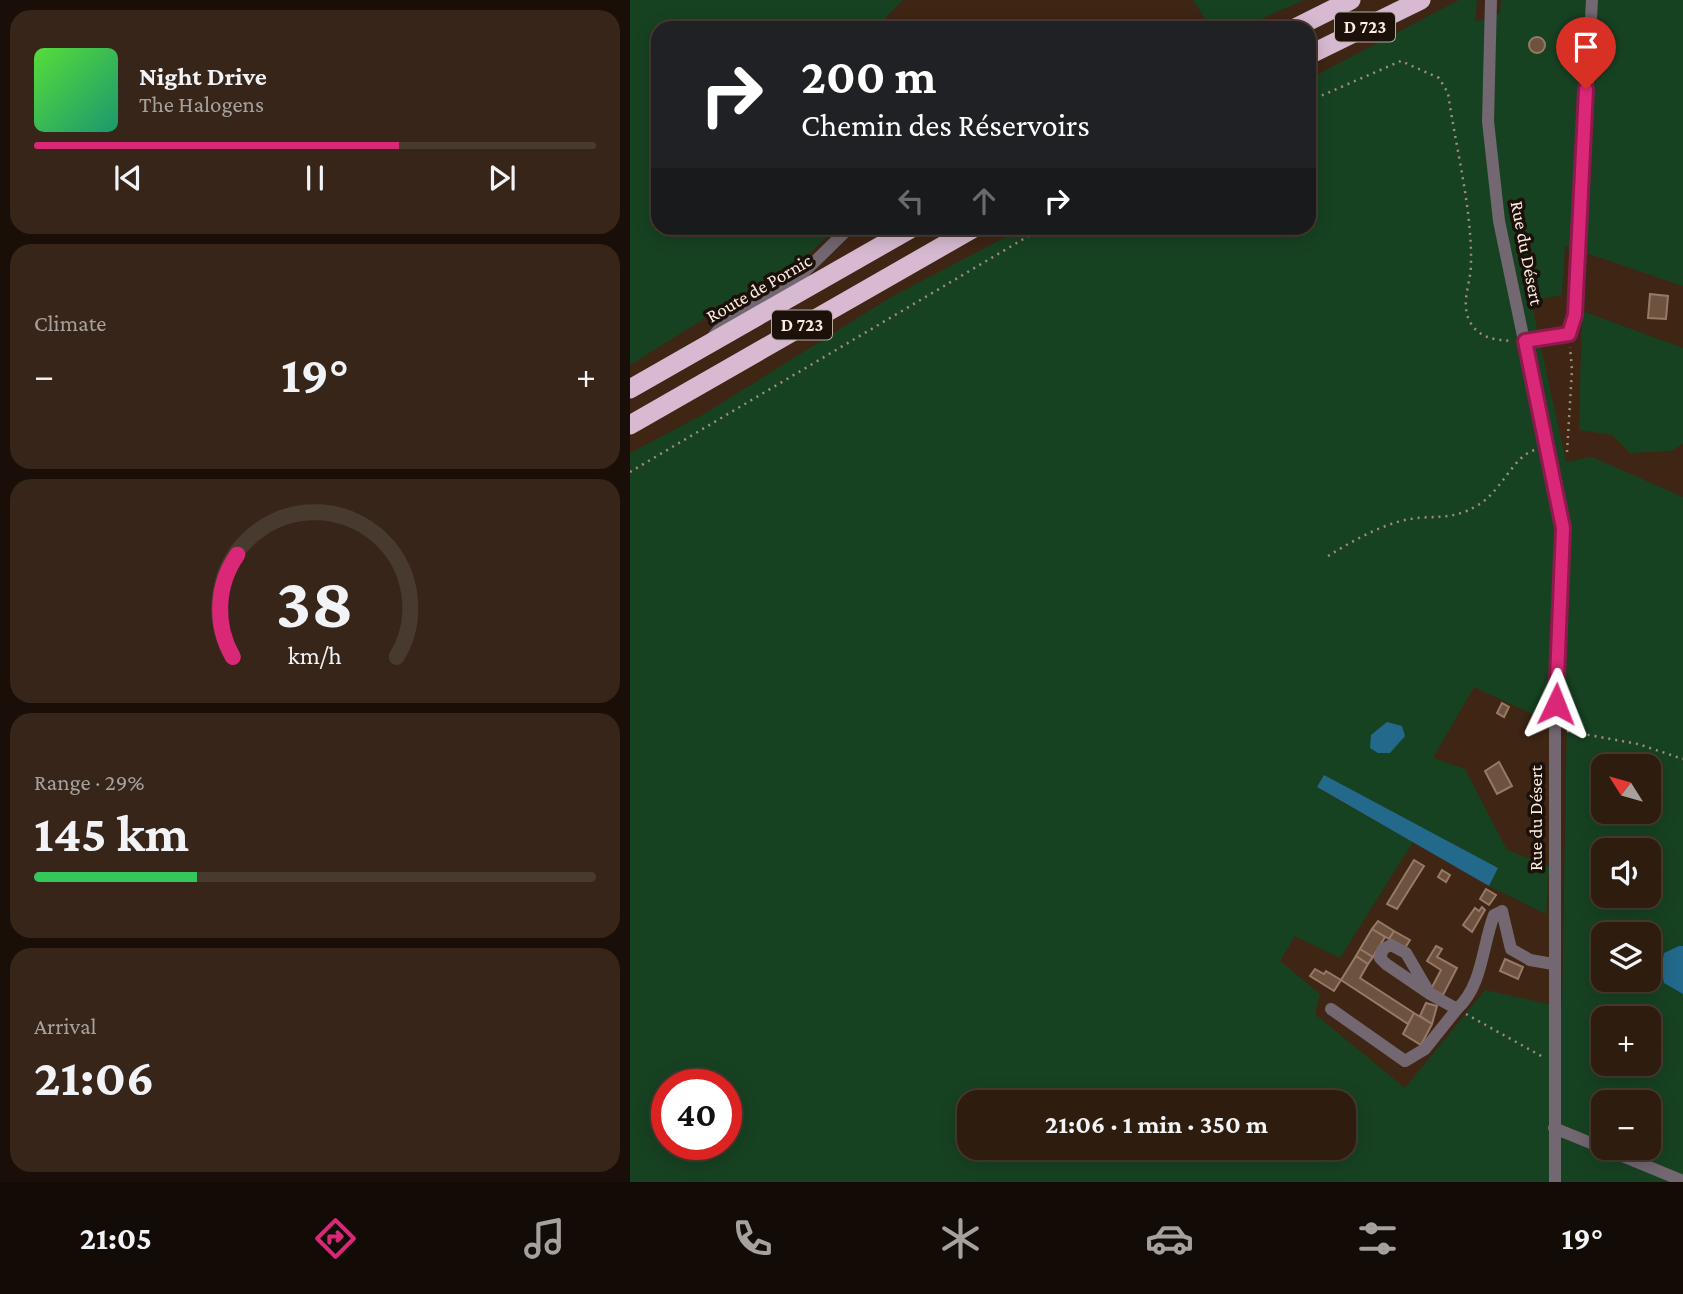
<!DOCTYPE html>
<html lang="en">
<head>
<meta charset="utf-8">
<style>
  :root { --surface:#2e1c0f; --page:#362518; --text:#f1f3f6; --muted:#a7a19e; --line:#493a2f; --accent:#db2777 }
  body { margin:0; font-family:"Crimson Pro",serif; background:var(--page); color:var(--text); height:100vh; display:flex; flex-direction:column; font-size:26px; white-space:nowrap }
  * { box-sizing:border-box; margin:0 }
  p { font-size:23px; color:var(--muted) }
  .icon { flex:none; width:38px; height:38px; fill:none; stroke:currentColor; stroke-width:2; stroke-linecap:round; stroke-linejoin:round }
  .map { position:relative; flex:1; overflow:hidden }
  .panel { display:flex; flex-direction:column; gap:10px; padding:10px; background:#190f08; width:630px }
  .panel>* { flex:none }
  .top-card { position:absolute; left:21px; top:21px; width:665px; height:214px; border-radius:21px; box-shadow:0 4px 18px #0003,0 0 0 2px var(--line); background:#202124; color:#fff; overflow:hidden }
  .needle { width:46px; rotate:307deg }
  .controls { position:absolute; left:961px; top:754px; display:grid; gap:14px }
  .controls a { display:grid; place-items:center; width:70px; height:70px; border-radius:14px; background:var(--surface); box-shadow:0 4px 18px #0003,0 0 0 2px var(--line); font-size:35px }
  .speed { position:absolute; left:21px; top:1069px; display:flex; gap:14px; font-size:35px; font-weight:700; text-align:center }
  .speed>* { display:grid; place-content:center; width:91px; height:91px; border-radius:50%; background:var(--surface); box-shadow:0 4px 18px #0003,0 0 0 2px var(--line); line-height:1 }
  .speed .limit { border:10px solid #d22; background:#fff; color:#111 }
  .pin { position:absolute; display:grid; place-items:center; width:60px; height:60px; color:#fff; margin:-72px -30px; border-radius:50% 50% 50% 0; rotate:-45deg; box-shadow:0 0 7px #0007 }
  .pin .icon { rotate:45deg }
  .me { position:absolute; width:77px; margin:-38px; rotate:2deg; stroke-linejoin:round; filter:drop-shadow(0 0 5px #0008) }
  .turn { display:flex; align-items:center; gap:24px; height:147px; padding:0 35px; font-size:32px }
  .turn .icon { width:91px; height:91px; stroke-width:2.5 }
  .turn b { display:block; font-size:49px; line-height:60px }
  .lanes { display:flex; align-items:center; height:66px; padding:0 35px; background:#0003; justify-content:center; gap:35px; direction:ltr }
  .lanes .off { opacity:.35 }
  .big { font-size:52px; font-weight:700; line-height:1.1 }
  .panel .widget { flex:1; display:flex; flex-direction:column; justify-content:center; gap:10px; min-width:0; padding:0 24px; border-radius:21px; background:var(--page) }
  .panel .dial { align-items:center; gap:0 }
  .dial svg { height:182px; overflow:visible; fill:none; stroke:var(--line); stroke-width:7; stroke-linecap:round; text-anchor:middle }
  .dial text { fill:var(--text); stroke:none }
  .song { display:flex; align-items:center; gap:21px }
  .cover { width:84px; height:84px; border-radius:10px; background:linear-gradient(135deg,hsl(110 70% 55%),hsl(160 70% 35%)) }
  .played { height:7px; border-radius:4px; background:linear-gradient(90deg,var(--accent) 65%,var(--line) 65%) }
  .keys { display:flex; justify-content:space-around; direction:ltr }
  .heat { display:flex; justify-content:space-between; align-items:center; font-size:38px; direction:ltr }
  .charge { height:10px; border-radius:5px; background:linear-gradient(90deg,#34c759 29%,var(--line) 0) }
  .trip { position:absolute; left:327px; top:1090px; width:399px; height:70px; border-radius:21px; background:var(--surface); box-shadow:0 4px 18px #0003,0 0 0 2px var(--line); font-weight:700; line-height:70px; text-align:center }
  .tab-bar { display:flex; height:112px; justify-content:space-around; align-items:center; background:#120b06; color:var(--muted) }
  .tab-bar .icon { width:49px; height:49px }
  .tab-bar .active { color:var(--accent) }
  .tab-bar b { font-size:32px; color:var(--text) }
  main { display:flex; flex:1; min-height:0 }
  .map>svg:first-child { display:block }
  .green { fill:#174222; fill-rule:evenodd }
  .water { fill:#23698b }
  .building { fill:#6e5240; stroke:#977966; stroke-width:2 }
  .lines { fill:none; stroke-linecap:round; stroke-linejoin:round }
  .path { stroke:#a18d7f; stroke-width:2.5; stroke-dasharray:2 5; stroke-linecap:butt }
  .minor { stroke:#736771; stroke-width:12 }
  .highway { stroke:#d7bad1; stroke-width:19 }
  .route-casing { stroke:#8e194d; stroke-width:18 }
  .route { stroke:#db2777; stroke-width:12 }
  .labels { text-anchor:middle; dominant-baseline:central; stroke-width:7; stroke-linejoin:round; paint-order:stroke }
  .shield { fill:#1c110a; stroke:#baaaa0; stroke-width:2 }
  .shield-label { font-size:18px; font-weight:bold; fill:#fdece1 }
  .street-label { font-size:19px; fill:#fdece1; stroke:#1c110a }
</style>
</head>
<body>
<main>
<section class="panel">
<div class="widget">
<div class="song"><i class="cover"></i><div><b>Night Drive</b><p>The Halogens</p></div></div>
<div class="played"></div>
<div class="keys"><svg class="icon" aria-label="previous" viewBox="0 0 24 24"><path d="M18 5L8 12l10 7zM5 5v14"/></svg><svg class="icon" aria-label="pause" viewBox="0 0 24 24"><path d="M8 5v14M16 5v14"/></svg><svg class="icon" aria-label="next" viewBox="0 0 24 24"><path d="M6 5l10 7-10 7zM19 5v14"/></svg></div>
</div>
<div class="widget"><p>Climate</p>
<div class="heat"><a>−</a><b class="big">19°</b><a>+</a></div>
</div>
<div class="widget dial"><svg viewBox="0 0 100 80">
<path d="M14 69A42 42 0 1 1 86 69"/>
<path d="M14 69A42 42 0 0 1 16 24" stroke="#db2777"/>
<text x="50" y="56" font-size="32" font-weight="700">38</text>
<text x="50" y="72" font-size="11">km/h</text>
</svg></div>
<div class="widget"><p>Range · 29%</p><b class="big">145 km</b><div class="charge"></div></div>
<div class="widget"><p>Arrival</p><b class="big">21:06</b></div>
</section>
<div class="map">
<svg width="1053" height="1182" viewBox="0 0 1053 1182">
  <rect width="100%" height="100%" fill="#3e2514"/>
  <!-- green -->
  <path class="green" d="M0,0H273L245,28H28V228H206L180,253L0,365Z
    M563,0H674L611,28H581Z
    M829,0H847L845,22L870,13L871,0H1053V286L935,246L932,295L901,301L936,462L962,457L1053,497V1182H0V453L74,414L261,297L393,228H679V79ZM844,687L913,719L937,715L932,1007L855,990L775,1088L685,1014L690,994L650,961L665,936L710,958L783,842L687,788L868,868L859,886L916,914L919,866L877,850L835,769L803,758ZM973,766H1018V812H973ZM973,850H1018V896H973ZM973,934H1018V980H973ZM973,1018H1018V1064H973ZM37,1085H96V1144H37ZM340,1102H714V1148H340ZM973,1102H1018V1148H973Z
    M952,311L1053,348V444L1041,451L1000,453L982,435L949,430Z"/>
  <!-- water -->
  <path class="water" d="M757,722L772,726L775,736L760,753H748L740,748L741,735Z
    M694,775L868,868L859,886L687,787Z
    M1049,946H1053V994L1034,983L1031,968L1034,953Z"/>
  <!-- building -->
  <path class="building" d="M359,21L361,28H341V26Z
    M392,21L393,28H364Z
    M899 45a8 8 0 1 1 16 0a8 8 0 1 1-16 0Z
    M1020,294L1038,296L1036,319L1018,318Z
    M872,703L879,707L874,717L867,713Z
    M869,762L882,786L867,794L855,771Z
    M784,860L794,866L767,909L757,904Z
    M812,870L820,875L816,882L808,877Z
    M856,889L866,895L859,905L850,899Z
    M852,907L855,910L842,932L833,925L845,908L849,911Z
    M748,921L764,931L759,939L742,929Z
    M742,929L755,937L743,957L730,949Z
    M764,931L780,940L775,948L759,939Z
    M806,946L812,949L807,957L827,968L813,995L801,989L811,970L797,961Z
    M730,949L743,957L738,964L726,956Z
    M726,956L738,964L730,978L784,1013L778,1024L711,980Z
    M875,959L893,967L888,979L870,971Z
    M685,969L694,974L696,971L711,980L704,991L680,976Z
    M796,1003L807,1006L802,1024L790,1016Z
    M784,1013L802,1024L791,1045L773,1034Z"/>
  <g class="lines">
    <!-- path -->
    <path class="path" d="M679,101L771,61L809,78L818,93C826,149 842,208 841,264C841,283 830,303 840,322C849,338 865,340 882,341
      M937,452L942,370L940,347
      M0,472L412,228
      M698,556C721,542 745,528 771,521C801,513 819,523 848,505C871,492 884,455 905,450
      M937,731L1008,744L1053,759
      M836,1014L913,1057"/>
    <!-- minor -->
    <path class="minor" d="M861,0L858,121L869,221L933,528L925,730V1182
      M82,338L94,323L162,284L219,228
      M895,341L939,334L945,315L962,0
      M800,994L756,964L750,958L753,949L761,945L776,953L800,994L827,1009C853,985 852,946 864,915L872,911L881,949L900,960L923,964
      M701,1009L775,1061L795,1049L827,1009
      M924,1128L973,1148
      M973,1148L1053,1181"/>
    <!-- highway -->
    <path class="highway" d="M665,28L721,0
      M679,55L791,0
      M0,389L282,228
      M0,425L344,228"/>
  </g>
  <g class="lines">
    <defs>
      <path id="route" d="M926,704L933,528L895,341L939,334L945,315L956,89"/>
    </defs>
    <!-- route casing -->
    <use href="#route" class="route-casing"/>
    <!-- route -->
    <use href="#route" class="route"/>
  </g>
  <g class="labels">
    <!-- shield labels -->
    <g class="shield">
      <rect x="705" y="12.5" width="60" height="29" rx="5"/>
      <rect x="142" y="310.5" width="60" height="29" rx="5"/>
    </g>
    <g class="shield-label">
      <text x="735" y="27">D 723</text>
      <text x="172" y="325">D 723</text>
    </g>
    <!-- street labels -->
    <g class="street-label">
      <text transform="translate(897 253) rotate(79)">Rue du Désert</text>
      <text transform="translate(129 288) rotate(-30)">Route de Pornic</text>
      <text transform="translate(905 818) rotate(-90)">Rue du Désert</text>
    </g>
  </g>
</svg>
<div class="controls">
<a><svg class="needle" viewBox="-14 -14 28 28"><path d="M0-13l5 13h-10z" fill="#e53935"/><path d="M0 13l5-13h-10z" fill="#a7a19e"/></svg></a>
<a><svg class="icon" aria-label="sound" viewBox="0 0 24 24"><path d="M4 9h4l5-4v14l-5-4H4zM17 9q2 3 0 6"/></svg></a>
<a><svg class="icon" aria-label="layers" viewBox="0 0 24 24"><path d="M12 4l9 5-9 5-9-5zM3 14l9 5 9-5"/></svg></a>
<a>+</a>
<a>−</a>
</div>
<div class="speed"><div class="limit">40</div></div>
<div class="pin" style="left:956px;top:89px;background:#d93025"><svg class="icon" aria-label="arrive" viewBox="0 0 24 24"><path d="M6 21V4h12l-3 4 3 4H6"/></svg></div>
<svg class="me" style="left:926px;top:704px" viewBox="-20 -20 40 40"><path d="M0-17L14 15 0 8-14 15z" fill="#db2777" stroke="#fff" stroke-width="4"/></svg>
<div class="trip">21:06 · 1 min · 350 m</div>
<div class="top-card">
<div class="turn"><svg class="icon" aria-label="right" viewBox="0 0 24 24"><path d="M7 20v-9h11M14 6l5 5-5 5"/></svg><div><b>200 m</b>Chemin des Réservoirs</div></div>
<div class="lanes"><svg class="icon off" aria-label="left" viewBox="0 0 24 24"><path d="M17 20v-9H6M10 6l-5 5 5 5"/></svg><svg class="icon off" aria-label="ahead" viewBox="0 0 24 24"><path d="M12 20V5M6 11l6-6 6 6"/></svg><svg class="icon" aria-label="right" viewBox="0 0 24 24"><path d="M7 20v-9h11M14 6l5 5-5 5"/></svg></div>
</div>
</div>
</main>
<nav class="tab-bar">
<b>21:05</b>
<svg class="icon active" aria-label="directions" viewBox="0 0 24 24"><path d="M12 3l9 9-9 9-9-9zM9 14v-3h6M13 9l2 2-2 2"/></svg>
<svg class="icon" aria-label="music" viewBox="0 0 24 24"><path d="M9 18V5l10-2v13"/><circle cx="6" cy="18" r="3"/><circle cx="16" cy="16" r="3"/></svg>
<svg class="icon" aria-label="phone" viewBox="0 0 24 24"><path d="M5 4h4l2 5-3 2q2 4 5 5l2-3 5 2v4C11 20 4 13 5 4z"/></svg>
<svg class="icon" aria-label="climate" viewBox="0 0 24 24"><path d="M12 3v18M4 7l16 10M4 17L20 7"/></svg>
<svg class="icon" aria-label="car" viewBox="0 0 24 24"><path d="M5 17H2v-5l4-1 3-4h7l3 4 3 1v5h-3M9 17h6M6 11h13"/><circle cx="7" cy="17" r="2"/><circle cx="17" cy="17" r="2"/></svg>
<svg class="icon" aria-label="filters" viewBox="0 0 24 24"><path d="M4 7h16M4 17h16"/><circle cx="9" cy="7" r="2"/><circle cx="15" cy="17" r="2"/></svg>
<b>19°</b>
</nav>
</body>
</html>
